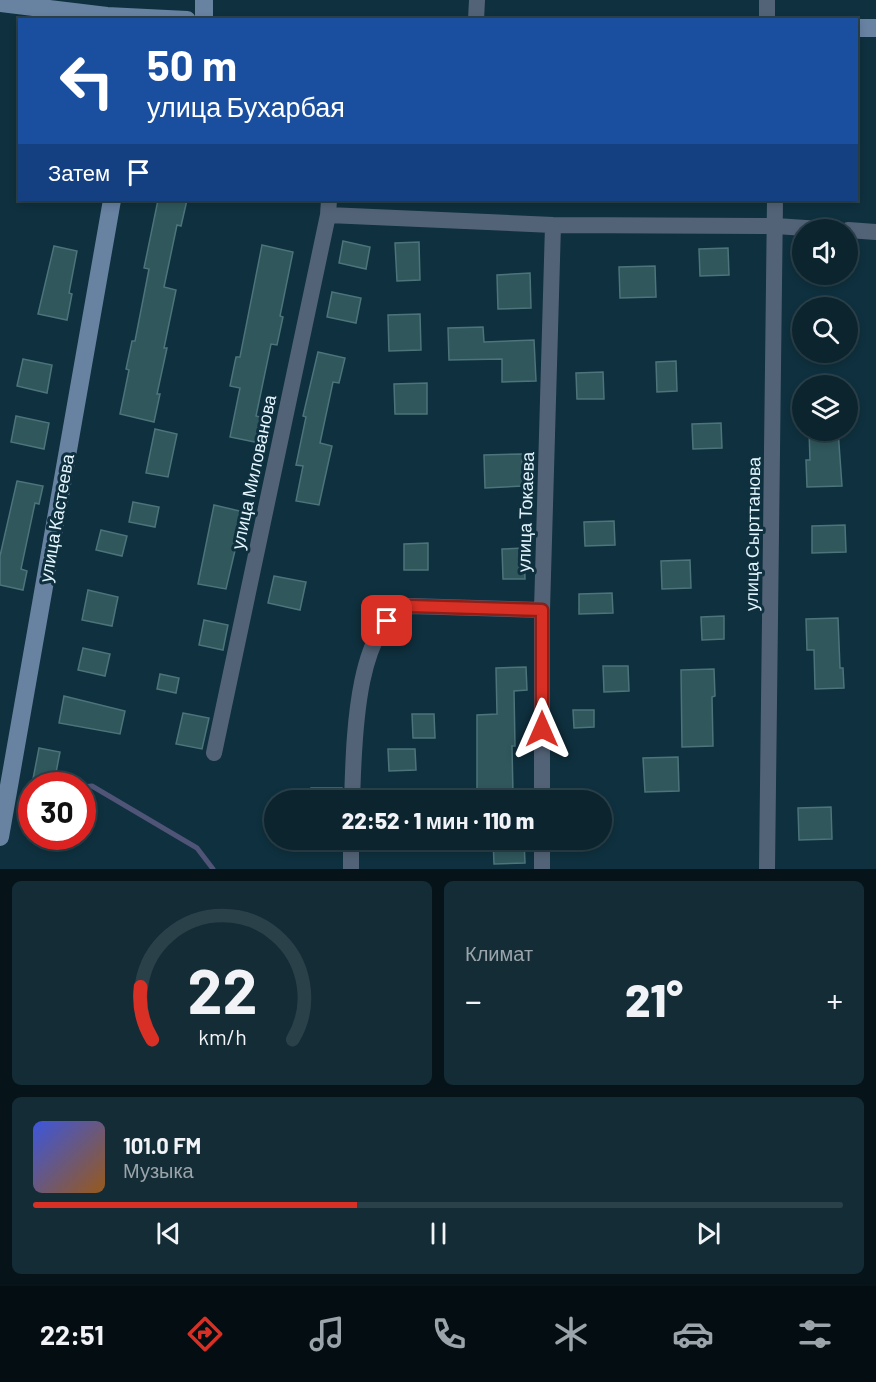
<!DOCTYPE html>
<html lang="ru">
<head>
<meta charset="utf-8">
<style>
  :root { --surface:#0b242e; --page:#142c36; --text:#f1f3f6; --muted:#9aa4aa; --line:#2b414a; --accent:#d93025 }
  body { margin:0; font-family:Barlow,sans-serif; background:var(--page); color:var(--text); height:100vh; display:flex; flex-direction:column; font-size:22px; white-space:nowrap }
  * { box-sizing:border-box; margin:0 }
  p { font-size:20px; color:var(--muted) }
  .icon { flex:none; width:33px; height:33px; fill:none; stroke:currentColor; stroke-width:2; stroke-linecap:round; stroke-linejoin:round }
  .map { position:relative; height:869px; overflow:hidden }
  .drawer { display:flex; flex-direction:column; gap:12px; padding:12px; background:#061419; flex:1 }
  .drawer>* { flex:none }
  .banner { position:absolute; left:18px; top:18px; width:840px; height:183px; border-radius:0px; box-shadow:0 3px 9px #0003,0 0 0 2px var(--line); background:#1a4fa0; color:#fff; overflow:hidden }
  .buttons { position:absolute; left:792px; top:219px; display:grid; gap:12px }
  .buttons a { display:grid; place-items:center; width:66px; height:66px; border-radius:50%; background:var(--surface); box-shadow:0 3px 9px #0003,0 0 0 2px var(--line); font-size:30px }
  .speed { position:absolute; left:18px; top:772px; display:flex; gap:12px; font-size:30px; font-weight:700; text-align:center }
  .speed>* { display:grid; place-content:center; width:78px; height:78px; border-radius:50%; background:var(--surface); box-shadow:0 3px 9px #0003,0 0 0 2px var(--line); line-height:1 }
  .speed .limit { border:9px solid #d22; background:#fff; color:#111 }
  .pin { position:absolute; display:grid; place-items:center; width:51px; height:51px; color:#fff; margin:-26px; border-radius:12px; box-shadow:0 3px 9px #0006 }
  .me { position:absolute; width:66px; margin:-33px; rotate:0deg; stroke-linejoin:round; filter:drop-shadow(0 0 4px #0008) }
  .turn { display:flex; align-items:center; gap:21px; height:126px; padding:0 30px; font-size:27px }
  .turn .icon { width:78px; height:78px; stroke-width:2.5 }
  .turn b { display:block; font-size:42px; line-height:51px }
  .then { display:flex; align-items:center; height:57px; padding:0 30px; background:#0003; gap:12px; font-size:22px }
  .big { font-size:45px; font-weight:800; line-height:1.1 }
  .drawer .tile { flex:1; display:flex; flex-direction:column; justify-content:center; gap:9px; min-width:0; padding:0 21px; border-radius:9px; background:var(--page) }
  .drawer .dial { align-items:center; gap:0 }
  .dial svg { height:156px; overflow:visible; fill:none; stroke:var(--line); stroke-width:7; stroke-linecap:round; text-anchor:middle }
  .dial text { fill:var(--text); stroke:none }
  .song { display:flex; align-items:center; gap:18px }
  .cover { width:72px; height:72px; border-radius:9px; background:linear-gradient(135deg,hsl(230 70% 55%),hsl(30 70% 35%)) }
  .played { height:6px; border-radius:3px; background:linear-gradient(90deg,var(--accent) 40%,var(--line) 40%) }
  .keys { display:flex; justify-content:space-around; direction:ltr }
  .heat { display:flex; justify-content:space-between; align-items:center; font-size:33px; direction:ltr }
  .drawer .tiles { flex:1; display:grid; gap:12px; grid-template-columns:1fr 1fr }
  .tile:last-child { grid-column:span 2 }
  .trip { position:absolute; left:264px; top:790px; width:348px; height:60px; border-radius:30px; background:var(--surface); box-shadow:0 3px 9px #0003,0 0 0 2px var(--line); font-weight:800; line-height:60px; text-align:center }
  .tab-bar { display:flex; height:96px; justify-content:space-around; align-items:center; background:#040e12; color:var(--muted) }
  .tab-bar .icon { width:42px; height:42px }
  .tab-bar .current { color:var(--accent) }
  .tab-bar b { font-size:27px; color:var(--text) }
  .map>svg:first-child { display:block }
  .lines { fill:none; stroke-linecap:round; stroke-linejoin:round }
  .stream { stroke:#505477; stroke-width:5 }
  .building { fill:#2f575c; stroke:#4c747a; stroke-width:1.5 }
  .street { stroke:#536377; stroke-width:16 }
  .secondary { stroke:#6882a2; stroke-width:18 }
  .route-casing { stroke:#8d1f18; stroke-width:15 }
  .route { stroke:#d93025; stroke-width:10 }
  .labels { text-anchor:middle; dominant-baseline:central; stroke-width:6; stroke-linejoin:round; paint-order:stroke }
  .street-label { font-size:18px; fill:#e3f5fe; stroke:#0f303e }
</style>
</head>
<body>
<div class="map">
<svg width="876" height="869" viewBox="0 0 876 869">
  <rect width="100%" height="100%" fill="#0f303e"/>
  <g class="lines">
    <!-- stream -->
    <path class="stream" d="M82,787L92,786L197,848L213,869
      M28,792H32"/>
  </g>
  <!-- building -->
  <path class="building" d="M158,200H187L181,226L177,225L164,287L176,290L164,348H167L157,394H160L154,422L120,414L129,370L126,369L132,341H135L149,269L144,268Z
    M343,241L370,247L366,269L339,263Z
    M419,242L420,280L397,281L395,243Z
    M262,245L293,252L280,316L283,317L277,345L271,344L256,416L260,417L255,442L230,437L240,388L230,386L236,357H240Z
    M54,246L77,251L69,293L72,294L67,320L38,314Z
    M728,248L729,275L700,276L699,249Z
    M655,266L656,297L620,298L619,267Z
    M530,273L531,308L498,309L497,275Z
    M332,292L361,298L356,323L327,317Z
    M420,314L421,350L389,351L388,315Z
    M483,327L484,342L534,340L536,381L502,382V359L449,360L448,328Z
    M318,352L345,358L339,383L333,382L320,443L332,446L319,505L296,501L303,466L296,465L306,417L303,416Z
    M23,359L52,365L47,393L17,386Z
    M676,361L677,391L657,392L656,362Z
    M603,372L604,399H577L576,373Z
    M427,383V414H395L394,384Z
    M16,416L49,423L44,449L11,442Z
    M721,423L722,448L693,449L692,424Z
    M155,429L177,434L168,477L146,473Z
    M809,430H838L842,486L807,487L806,460H810Z
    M522,454L523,486L485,488L484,455Z
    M17,481L43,486L39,504L35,503L21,569L27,571L23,590L0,585V556Z
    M133,502L159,507L155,527L129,522Z
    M214,505L244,512L226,589L198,584Z
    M614,521L615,545L585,546L584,522Z
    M845,525L846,552L812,553V526Z
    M101,530L127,536L122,556L96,550Z
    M428,543V570H404V544Z
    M524,548L525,579H503L502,549Z
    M690,560L691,588L662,589L661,561Z
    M274,576L306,582L300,610L268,603Z
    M88,590L118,597L112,626L82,620Z
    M612,593L613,613L579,614V594Z
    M724,616V639L702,640L701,617Z
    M838,618L840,668H843L844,688L815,689L814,650H807L806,619Z
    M204,620L228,625L223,650L199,645Z
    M83,648L110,654L105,676L78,670Z
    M603,666H628L629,691L604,692Z
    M526,667L527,690L514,691L515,746H512L513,794L477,795V715L497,714L496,668Z
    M714,669L715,696L712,697L713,746L682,747L681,670Z
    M160,674L179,678L176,693L157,689Z
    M64,696L125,711L120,734L59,723Z
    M573,710H594V727L574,728Z
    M183,713L209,718L202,749L176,744Z
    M412,714H434L435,738H413Z
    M39,748L60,752L54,783L33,779Z
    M388,749H415L416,770L389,771Z
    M678,757L679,791L645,792L643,758Z
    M311,788H342V801H311Z
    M831,807L832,839L799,840L798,808Z
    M493,840H524L525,863L494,864Z"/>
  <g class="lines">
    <!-- street -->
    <path class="street" d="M476,20L477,0
      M767,20V0
      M328,215L553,225L776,226L835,230
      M848,230L876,232
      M214,753L328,215L329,200
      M352,801C354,753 353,621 410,606L542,610
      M542,801V610L553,225
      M351,869V840
      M542,869V840
      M767,869L775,200"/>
    <!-- secondary -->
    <path class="secondary" d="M0,3L107,16L187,20
      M204,20V0
      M856,28H876
      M0,837L112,200"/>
  </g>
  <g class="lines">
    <defs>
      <path id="route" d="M387,621L398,609L410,606L542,610V729"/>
    </defs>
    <!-- route casing -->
    <use href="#route" class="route-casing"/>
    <!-- route -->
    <use href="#route" class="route"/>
  </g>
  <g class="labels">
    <!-- street labels -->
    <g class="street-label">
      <text transform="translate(253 472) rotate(-78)">улица Милованова</text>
      <text transform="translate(525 512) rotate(-88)">улица Токаева</text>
      <text transform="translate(56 518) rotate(-80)">улица Кастеева</text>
      <text transform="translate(752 534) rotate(-89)">улица Сырттанова</text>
    </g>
  </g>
</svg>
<div class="buttons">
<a><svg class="icon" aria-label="sound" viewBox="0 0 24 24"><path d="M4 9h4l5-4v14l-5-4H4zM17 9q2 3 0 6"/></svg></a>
<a><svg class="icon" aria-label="search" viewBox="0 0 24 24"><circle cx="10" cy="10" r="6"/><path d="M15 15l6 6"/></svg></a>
<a><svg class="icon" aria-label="layers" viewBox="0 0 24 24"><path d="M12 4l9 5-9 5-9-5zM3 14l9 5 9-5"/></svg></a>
</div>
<div class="speed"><div class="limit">30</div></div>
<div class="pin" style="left:387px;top:621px;background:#d93025"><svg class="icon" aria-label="arrive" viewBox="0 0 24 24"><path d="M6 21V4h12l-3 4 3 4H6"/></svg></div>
<svg class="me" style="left:542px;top:729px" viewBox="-20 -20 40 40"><path d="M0-17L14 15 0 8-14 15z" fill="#d93025" stroke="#fff" stroke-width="4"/></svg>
<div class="trip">22:52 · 1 мин · 110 m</div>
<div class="banner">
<div class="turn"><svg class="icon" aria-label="left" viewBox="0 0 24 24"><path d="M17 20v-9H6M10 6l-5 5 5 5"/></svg><div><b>50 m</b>улица Бухарбая</div></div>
<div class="then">Затем<svg class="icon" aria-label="arrive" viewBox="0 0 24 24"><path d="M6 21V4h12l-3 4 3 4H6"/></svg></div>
</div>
</div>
<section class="drawer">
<div class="tiles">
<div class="tile dial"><svg viewBox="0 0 100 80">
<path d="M14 69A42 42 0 1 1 86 69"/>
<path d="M14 69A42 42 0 0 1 8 42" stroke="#d93025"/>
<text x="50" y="56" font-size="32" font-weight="700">22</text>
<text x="50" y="72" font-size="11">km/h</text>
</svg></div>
<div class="tile"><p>Климат</p>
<div class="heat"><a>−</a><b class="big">21°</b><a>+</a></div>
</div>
<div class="tile">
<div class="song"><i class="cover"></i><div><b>101.0 FM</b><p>Музыка</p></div></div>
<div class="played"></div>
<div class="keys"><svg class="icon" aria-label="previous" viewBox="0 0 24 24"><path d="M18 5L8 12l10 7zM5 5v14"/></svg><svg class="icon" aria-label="pause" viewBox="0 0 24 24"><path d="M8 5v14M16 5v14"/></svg><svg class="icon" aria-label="next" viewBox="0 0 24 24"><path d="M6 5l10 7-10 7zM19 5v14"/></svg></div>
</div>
</div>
</section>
<nav class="tab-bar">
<b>22:51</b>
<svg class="icon current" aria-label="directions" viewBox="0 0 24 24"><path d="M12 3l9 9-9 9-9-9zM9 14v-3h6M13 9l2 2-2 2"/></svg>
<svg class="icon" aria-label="music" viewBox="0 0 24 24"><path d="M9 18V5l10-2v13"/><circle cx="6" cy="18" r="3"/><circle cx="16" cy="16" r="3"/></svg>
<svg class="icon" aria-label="phone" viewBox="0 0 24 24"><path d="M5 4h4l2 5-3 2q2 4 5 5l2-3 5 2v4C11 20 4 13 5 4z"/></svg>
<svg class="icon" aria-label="climate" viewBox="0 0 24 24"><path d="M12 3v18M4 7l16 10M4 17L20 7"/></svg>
<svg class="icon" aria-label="car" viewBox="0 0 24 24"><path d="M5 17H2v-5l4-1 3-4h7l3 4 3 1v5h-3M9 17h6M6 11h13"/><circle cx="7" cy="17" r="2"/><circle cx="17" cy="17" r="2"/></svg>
<svg class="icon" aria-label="filters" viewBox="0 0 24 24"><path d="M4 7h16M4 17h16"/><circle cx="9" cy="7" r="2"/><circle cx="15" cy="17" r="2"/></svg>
</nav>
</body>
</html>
